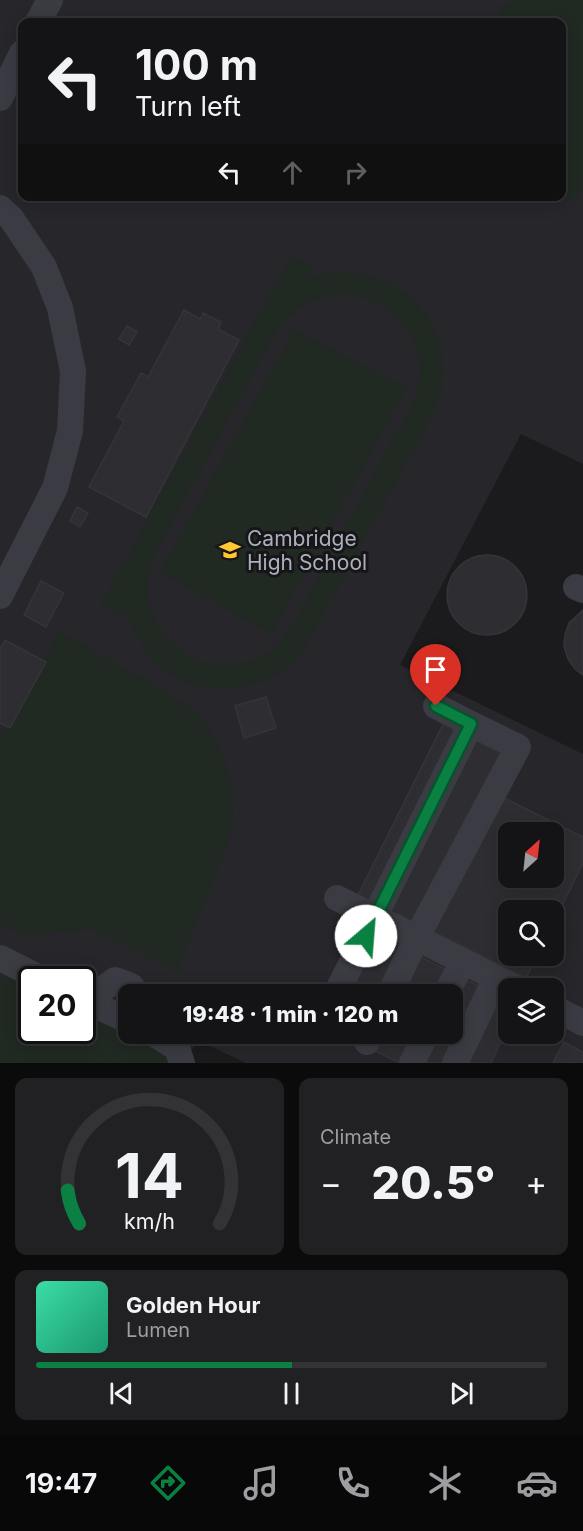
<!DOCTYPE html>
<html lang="en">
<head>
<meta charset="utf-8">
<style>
  :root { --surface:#141416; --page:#212123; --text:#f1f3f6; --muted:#9d9ea1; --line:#333335; --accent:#0b8043 }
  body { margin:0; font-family:Inter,sans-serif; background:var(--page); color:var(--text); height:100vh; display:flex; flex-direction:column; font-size:22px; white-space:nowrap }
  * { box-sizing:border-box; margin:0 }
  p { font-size:20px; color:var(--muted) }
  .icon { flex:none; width:33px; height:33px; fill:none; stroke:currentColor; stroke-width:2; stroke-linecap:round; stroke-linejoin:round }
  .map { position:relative; height:1063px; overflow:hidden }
  .panel { display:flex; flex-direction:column; gap:15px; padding:15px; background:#0b0b0c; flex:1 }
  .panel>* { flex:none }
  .hud { position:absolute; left:18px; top:18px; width:548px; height:183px; border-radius:12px; box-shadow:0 3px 15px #0003,0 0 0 2px var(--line); background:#141416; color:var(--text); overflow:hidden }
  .needle { width:39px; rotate:27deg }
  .tools { position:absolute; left:498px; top:822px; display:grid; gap:12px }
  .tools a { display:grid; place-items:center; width:66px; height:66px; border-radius:12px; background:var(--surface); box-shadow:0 3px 15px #0003,0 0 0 2px var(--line); font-size:30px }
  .speed { position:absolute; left:18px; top:966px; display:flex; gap:12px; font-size:30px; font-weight:700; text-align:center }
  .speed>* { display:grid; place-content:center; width:78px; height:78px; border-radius:50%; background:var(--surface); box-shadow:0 3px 15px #0003,0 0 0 2px var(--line); line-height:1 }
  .speed .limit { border:3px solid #111; border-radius:9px; background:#fff; color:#111 }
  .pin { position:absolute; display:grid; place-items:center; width:51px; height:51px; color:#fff; margin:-62px -26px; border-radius:50% 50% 50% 0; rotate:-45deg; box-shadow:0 0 6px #0007 }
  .pin .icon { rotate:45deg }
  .me { position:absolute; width:66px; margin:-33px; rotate:27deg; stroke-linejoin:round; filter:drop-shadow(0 0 4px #0008) }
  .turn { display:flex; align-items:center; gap:21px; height:126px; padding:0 18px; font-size:27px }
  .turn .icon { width:78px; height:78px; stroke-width:2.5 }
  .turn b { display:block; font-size:42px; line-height:51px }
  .lanes { display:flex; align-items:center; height:57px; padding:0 18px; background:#0003; justify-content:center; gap:30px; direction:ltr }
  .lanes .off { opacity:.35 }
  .big { font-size:45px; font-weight:800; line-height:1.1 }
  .panel .widget { flex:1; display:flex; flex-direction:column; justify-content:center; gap:9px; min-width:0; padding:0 21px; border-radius:12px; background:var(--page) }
  .panel .dial { align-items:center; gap:0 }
  .dial svg { height:156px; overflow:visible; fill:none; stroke:var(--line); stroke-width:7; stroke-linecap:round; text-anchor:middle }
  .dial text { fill:var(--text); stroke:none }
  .song { display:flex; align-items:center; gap:18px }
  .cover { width:72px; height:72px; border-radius:9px; background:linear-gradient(135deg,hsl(160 70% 55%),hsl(160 70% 35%)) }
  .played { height:6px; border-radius:3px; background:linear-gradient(90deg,var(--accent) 50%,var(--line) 50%) }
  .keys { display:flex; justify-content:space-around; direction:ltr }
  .heat { display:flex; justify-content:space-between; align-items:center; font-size:33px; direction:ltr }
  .panel .tiles { flex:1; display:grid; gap:15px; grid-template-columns:1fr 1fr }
  .widget:last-child { grid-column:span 2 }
  .trip { position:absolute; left:118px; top:984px; width:345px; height:60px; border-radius:12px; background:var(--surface); box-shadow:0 3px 15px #0003,0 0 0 2px var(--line); font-weight:800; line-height:60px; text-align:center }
  .tabs { display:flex; height:96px; justify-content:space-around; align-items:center; background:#080809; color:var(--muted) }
  .tabs .icon { width:42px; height:42px }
  .tabs .selected { color:var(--accent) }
  .tabs b { font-size:27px; color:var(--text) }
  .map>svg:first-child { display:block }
  .built { fill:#27262a; fill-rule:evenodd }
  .green { fill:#202922; fill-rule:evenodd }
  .building { fill:#2e2d31; stroke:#353439; stroke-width:1.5; fill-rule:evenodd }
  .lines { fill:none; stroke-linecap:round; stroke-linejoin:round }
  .minor { stroke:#3b3c43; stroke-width:26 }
  .route-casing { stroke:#07532c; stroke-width:15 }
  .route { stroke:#0b8043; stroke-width:10 }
  .labels { text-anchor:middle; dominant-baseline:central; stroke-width:6; stroke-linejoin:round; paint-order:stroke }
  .poi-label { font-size:21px; fill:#acb0bd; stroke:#161518; text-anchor:start }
</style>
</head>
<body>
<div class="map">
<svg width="583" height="1063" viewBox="0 0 583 1063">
  <rect width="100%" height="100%" fill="#1b1b1d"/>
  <!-- built -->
  <path class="built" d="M0,0H583V464L521,434L400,665L583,754V1063H246L184,1034H453V994H129V1010L83,990L82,980L57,979L0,955ZM22,22H561V196H22ZM508,832H554V878H508ZM508,910H554V956H508ZM508,988H554V1034H508Z"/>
  <!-- green -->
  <path class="green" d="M508,0H583V189L577,201L561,192V22H495Z
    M291,256L311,267L305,279C378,253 455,309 441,388C439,401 433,412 428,423L304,649C295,658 287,668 277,674C264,682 248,686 233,688C178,694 140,658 126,607L121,616L101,605ZM351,294C389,302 421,332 420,373C419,384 416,395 412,405L291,628C282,640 272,652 258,658C207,681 150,646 147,591C146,579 151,567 154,555L277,330C298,303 317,293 351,294Z
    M294,330L406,388L271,634L161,572Z
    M59,632L179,699L201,719L217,742L227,767L232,789L233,814L227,846L177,971L92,929L25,936L0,923V734L13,726Z
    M0,955L57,979L32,980V1030H82L83,990L129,1034H184L198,1040L184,1063H0Z"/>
  <!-- building -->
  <path class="building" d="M184,310L200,319L203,313L221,322L218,329L239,340L146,517L89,487L124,421L117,417L141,373L148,377Z
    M127,326L137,332L129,345L119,339Z
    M77,507L88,513L80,527L70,521Z
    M447 595a40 40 0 1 1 80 0a40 40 0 1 1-80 0Z
    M41,581L64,593L46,627L24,615Z
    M583,610V675L575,669L568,659L564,647L565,635L569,623Z
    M5,640L46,662L10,728L0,723V649Z
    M266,697L276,728L244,738L235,706Z
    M448,714L464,722L373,904L357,897Z
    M478,730L508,745L417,924L387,909Z
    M498,795L583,837V863L554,922V910H508V956H537L526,978L430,930ZM508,832H554V878H508Z
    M377,934L405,948L381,994H346Z
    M419,956L449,971L437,994H400Z
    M463,978L483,988L446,1063H420L435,1034H453V998Z
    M499,995L508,999V1026L491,1063H466Z
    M340,1034H361L357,1042Z
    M381,1034H418L400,1063L373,1050Z
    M564,1042L583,1052V1063H553Z"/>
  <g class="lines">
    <!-- minor -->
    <path class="minor" d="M38,22L50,0
      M0,98L22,53
      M0,208L11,218L44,267L60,308L73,371L70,431L55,488L0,596
      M576,587L583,590
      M337,898L516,988
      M0,958L44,980
      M336,994L471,724L436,706
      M390,994L417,937L518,747L471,724
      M446,994L463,961
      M82,999L129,1021
      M87,1001L115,980L131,986L136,994
      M554,1008L583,1023
      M154,1034L177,1048L182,1063
      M367,1042L371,1034
      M412,1063L426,1034
      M455,1063L496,978"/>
  </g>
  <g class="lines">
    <defs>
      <path id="route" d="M366,936L471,724L436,706"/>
    </defs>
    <!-- route casing -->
    <use href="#route" class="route-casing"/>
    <!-- route -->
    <use href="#route" class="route"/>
  </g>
  <!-- icons -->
  <defs>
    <symbol id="school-bare" viewBox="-9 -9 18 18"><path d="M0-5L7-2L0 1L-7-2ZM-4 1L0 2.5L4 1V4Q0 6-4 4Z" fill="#ffc731" stroke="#161518" stroke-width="2.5" paint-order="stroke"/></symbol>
  </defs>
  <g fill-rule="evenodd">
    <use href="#school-bare" x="215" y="535" width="30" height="30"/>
  </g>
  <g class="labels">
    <!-- poi labels -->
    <g class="poi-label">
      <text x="247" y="538">Cambridge<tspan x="247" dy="24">High School</tspan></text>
    </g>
  </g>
</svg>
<div class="tools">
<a><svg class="needle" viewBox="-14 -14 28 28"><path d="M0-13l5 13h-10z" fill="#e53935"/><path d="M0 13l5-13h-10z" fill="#9d9ea1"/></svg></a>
<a><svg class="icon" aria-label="search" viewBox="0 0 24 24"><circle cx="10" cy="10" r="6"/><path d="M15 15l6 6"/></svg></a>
<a><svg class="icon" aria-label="layers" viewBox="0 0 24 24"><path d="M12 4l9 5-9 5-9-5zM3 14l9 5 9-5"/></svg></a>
</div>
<div class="speed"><div class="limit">20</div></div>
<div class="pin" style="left:436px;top:706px;background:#d93025"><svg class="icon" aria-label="arrive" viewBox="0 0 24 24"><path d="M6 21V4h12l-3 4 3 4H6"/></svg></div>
<svg class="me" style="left:366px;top:936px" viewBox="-20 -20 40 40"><circle r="19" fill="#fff"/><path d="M0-13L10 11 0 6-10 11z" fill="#0b8043"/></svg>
<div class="trip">19:48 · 1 min · 120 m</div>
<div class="hud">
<div class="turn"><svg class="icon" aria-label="left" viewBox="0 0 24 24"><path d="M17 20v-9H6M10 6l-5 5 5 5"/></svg><div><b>100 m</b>Turn left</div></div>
<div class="lanes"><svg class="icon" aria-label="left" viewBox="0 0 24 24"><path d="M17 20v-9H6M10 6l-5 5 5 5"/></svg><svg class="icon off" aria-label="ahead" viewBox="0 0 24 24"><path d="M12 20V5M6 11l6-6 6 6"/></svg><svg class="icon off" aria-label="right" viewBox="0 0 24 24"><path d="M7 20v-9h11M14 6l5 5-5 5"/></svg></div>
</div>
</div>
<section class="panel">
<div class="tiles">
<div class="widget dial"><svg viewBox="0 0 100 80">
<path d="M14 69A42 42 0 1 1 86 69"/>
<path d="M14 69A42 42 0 0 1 8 52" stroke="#0b8043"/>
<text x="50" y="56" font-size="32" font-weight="700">14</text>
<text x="50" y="72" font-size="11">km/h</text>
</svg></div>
<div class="widget"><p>Climate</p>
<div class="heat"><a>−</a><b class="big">20.5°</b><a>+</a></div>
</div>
<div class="widget">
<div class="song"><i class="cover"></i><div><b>Golden Hour</b><p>Lumen</p></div></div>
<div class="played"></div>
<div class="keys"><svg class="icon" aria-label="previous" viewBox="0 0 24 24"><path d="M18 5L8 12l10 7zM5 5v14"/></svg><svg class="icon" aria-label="pause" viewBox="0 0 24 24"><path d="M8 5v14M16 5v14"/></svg><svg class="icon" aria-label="next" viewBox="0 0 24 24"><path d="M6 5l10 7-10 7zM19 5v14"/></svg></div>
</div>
</div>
</section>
<nav class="tabs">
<b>19:47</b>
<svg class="icon selected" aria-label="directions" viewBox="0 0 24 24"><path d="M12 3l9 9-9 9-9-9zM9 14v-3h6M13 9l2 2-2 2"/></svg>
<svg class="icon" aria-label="music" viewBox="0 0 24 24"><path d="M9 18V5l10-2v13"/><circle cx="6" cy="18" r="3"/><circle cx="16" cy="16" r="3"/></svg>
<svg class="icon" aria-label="phone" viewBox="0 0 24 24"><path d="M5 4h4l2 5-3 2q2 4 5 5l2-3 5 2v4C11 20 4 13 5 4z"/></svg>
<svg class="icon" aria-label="climate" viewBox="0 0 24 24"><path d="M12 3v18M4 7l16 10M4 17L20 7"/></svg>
<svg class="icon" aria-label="car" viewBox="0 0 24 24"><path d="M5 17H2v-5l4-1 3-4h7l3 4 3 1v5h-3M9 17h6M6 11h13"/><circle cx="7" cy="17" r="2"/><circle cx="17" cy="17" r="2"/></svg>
</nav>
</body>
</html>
